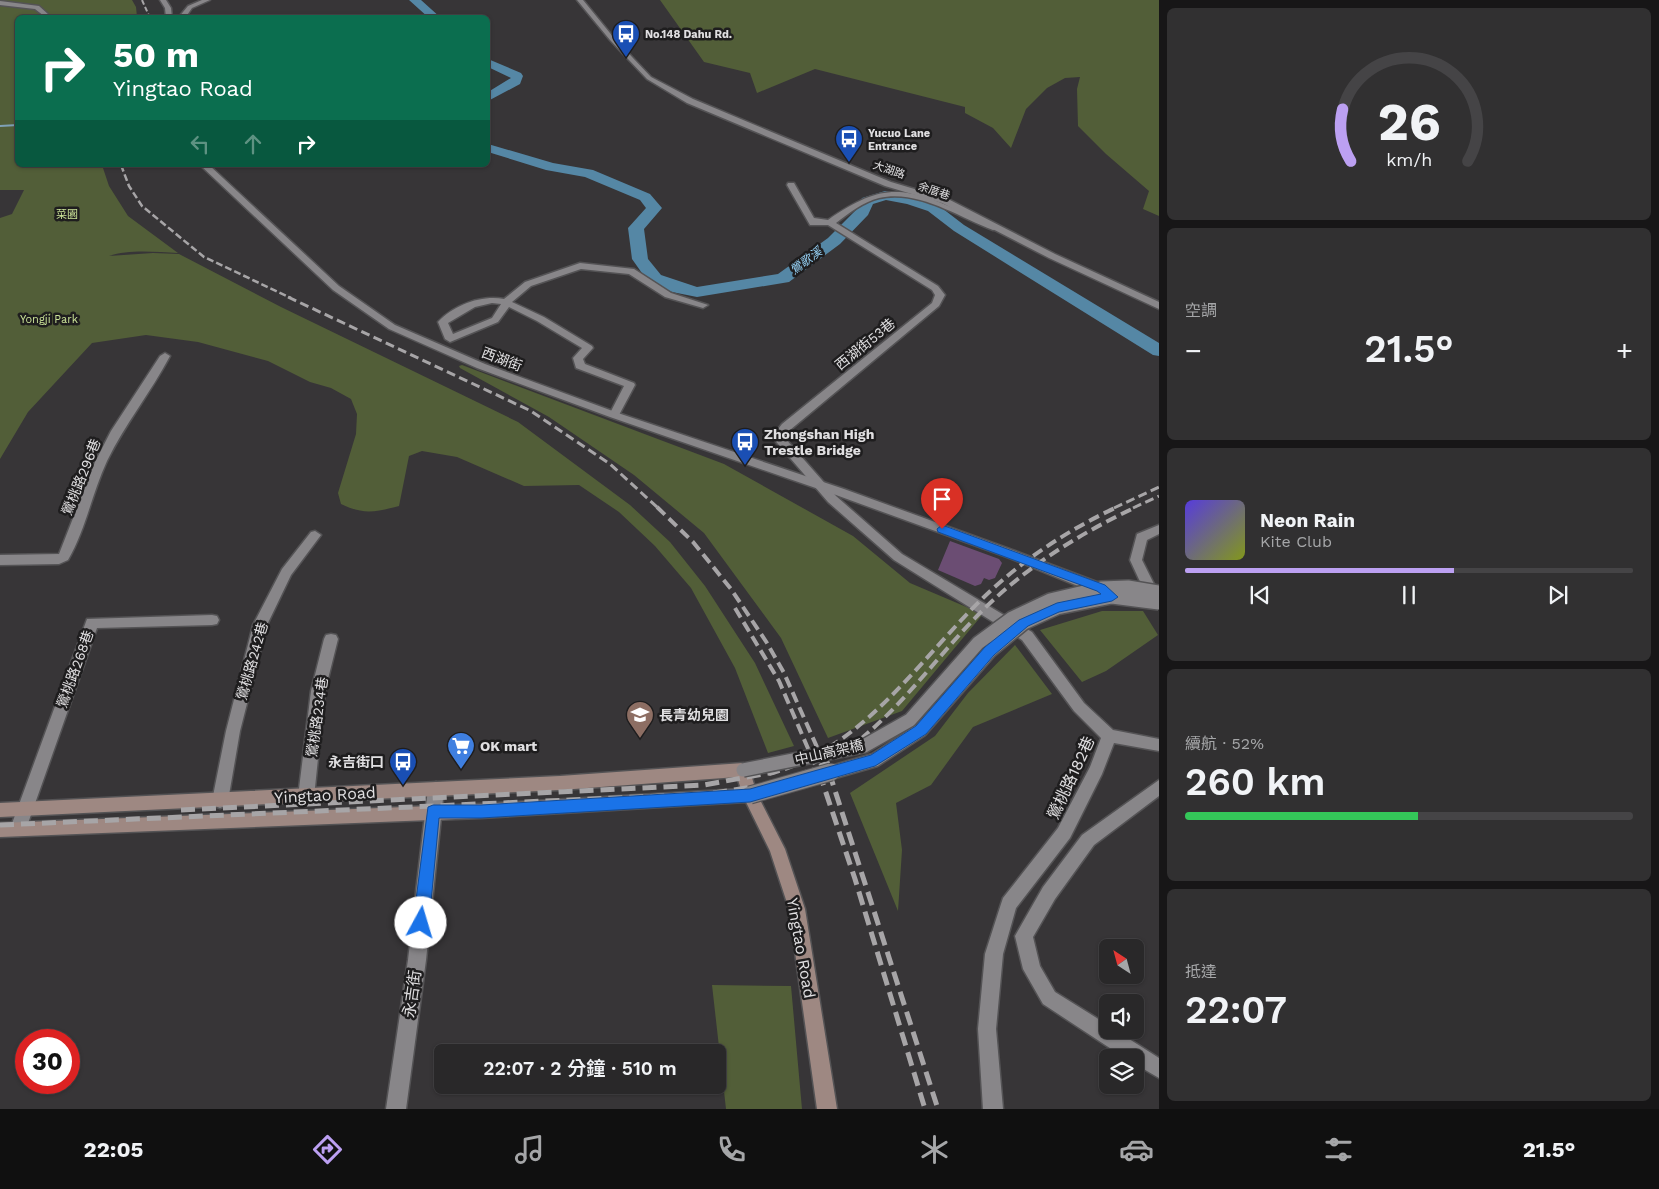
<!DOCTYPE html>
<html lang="zh-TW">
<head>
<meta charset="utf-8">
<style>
  :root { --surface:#292829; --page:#313031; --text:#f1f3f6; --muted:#a5a6a8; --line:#454446; --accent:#bca0f2 }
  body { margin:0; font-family:"Work Sans","Noto Sans TC",sans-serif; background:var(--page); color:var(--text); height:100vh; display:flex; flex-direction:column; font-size:19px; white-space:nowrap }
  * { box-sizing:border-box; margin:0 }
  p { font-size:16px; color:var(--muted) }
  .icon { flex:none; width:28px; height:28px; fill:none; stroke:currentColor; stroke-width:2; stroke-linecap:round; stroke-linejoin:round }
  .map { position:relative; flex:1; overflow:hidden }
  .drawer { display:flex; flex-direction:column; gap:8px; padding:8px; background:#171617; width:500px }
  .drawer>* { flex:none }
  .banner { position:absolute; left:15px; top:15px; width:475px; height:152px; border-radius:8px; box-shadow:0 1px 4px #0004,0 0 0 1px var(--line); background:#0b6e4f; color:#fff; overflow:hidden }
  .needle { width:32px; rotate:324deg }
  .fabs { position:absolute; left:1099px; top:939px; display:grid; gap:10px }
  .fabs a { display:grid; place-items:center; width:45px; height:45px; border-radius:8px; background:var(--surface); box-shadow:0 1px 4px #0004,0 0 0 1px var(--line); font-size:25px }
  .speed { position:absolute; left:15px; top:1029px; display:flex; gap:10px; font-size:25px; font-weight:700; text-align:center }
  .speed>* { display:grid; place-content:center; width:65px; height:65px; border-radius:50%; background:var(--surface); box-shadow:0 1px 4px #0004,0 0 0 1px var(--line); line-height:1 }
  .speed .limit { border:8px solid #d22; background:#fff; color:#111 }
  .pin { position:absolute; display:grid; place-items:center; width:42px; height:42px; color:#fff; margin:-51px -21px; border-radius:50% 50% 50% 0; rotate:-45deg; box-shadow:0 0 5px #0007 }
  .pin .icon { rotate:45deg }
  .me { position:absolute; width:55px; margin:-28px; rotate:6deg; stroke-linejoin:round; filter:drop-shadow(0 0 4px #0008) }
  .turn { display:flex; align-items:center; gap:18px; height:105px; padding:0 15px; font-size:22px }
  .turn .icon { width:65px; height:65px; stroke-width:2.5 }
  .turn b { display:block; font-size:35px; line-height:42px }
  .lanes { display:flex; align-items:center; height:48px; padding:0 15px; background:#0003; justify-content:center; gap:25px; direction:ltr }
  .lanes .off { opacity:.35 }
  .big { font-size:38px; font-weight:600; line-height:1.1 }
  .drawer .card { flex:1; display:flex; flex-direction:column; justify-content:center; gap:8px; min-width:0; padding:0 18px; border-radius:8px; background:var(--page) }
  .drawer .dial { align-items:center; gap:0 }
  .dial svg { height:130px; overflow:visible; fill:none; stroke:var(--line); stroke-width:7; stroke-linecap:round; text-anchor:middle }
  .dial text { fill:var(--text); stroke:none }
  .song { display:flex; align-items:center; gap:15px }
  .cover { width:60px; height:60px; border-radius:8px; background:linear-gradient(135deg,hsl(250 70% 55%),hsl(70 70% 35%)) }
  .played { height:5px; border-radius:2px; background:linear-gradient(90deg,var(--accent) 60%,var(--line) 60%) }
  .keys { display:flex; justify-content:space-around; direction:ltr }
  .heat { display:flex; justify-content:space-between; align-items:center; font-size:28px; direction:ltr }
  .charge { height:8px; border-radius:4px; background:linear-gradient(90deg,#34c759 52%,var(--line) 0) }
  .trip { position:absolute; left:434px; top:1044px; width:292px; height:50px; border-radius:8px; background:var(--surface); box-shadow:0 1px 4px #0004,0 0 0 1px var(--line); font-weight:600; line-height:50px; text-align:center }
  .dock { display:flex; height:80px; justify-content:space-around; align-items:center; background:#101010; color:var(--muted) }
  .dock .icon { width:35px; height:35px }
  .dock .current { color:var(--accent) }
  .dock b { font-size:22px; color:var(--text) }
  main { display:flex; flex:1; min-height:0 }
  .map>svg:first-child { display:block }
  .green { fill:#525e38 }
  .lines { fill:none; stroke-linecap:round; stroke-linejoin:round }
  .stream { stroke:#7fa1b7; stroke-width:2 }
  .river { fill:#5587a5; fill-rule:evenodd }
  .building { fill:#6b4d73 }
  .minor-casing { stroke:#545355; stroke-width:3 }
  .tertiary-casing { stroke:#545355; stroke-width:3 }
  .secondary-casing { stroke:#545355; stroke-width:3 }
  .minor { fill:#888689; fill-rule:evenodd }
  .tertiary { fill:#888689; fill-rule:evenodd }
  .secondary { fill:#9e8882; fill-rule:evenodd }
  .rail-far4 { stroke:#a7a5a7; stroke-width:2; stroke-dasharray:5 2.5; stroke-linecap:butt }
  .rail-far3 { stroke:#a7a5a7; stroke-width:2.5; stroke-dasharray:7 3; stroke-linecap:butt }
  .rail-far2 { stroke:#a7a5a7; stroke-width:3; stroke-dasharray:9 4.5; stroke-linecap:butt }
  .rail-far1 { stroke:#a7a5a7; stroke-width:4; stroke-dasharray:11 5.5; stroke-linecap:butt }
  .rail { stroke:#a7a5a7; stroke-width:5; stroke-dasharray:14 7; stroke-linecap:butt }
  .tertiary-bridge-far1-casing { stroke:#545355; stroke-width:16; stroke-linecap:butt }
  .tertiary-bridge-casing { stroke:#545355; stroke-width:19; stroke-linecap:butt }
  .tertiary-bridge-far1 { stroke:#888689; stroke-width:13 }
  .tertiary-bridge { stroke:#888689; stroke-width:17 }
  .route { fill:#1a73e8; stroke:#114b97 }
  .labels { text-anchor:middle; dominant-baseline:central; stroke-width:5; stroke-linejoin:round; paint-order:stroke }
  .far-poi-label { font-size:11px; font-weight:bold; fill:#e0dfe1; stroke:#1e1d1e; text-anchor:start }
  .far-street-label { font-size:11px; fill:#e0dfe1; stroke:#1e1d1e }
  .far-park-label { font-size:11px; fill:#cbe398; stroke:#1e1d1e }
  .far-water-label { font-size:12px; font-style:italic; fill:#98d4f9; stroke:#1e1d1e }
  .street-label { font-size:14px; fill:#e0dfe1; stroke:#1e1d1e }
  .poi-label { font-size:14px; font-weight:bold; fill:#e0dfe1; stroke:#1e1d1e; text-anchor:start }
  .near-street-label { font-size:16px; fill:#e0dfe1; stroke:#1e1d1e }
</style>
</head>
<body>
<main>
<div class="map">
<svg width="1159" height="1109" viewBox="0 0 1159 1109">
  <rect width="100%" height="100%" fill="#373537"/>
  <!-- green -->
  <path class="green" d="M0,0H132L136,7L137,17L18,18V165H102L109,186L128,216L178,253C156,252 129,249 109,256L153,253L179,254L281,307L518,422L630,505L670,542L705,586L755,663L794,746L768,753L735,668L691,588L655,546L619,512L579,485L524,486L457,457L422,451L409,456L399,506C375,512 364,515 341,504L338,493L356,434L357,414L351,399L331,388L310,382L268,361L198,342L146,335L92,343L28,412L0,459V218L12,214L24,190H0Z
    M660,0H1159V216L1143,209L1149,191L1106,154L1078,126L1077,89L1080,77L1065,78L1047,88L1026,109L1011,148L993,128L965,113V107L815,69L757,93L750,73L704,62Z
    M462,365L724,464L853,536L910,583L983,614L902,711L828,738L781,638L704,533L634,475L549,417L460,368L459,366Z
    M1102,611H1143L1158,635L1106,671L1082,682L1040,630Z
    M1015,645L1052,694L973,727L931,785L896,803L902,850L898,911L850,793L935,736L968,693Z
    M712,985L791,986L802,1109H726Z"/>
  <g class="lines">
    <!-- stream -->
    <path class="stream" d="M0,126L18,125"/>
    <!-- river -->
    <path class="river" d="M409,0H421L441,18H429Z
      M488,59L521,73L523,76L520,84L488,101V92L511,78L488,67Z
      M488,144L553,163L593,170L650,194L662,208L644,229L648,259L661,275L697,287L778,274L828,238L856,210L862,198L885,191L916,197L938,205L964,225L1159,343V356L1153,355L954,231L928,211L907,204L886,200L873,204L868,215L840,244L789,282L697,297L672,292L649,283L632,259L628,228L646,208L640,200L585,177L546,170L488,152Z"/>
  </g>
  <!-- building -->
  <path class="building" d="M950,541L999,559L1002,563L995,578L989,580L984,578L981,584L975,586L938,570Z"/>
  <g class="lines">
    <defs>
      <path id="minor" d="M202,0H210L192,8L185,18H178L188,6Z
        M0,1L39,6L49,15L44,16L35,9L0,5Z
        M788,183H794L814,218L828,220C884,181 905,187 965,213C976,218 992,221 1000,228L993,230C958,217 918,189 879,198C863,202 849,213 836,223L938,286L945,295L939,306L790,430L784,437L836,496L902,554L1032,632L1084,703L1113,730L1159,739V751L1114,743L1102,774L1070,838L1016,908L1003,954L996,1029L1003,1109H983L978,1029L985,954L1001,904L1003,898L1058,828L1090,767L1101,738L1074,711L1022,640L894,560L828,502L772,437L782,424L932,303L935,295L932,290L828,225H810L787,185Z
        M580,263L634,269L671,293L708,305L703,308L665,297L629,274L581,269L531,286L512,302L544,317L592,346L593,348L583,359L585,364L634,383L635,385L619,415L614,418L609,415L624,386L576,368L573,358L582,348L537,321L509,307L498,322L450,342L445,339L438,322C454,305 481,295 504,299L525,282ZM492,303L501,304L492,318L453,334L448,323L475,307Z
        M165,353L170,356C151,392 125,424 107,461C92,493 86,529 68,560L59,564L0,565V555L59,554L95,462L111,431L160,356Z
        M1159,525V534L1147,540L1142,560L1159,594V601H1149L1130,560L1137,534Z
        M315,531L321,535L291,575L267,625L240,731L228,801L225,806L220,808L215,806L212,801L226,731L253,625L282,569L311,532Z
        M212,615L217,616L219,620L217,624L212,625L97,628L26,829L24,834L18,836L12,834L10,829L87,619Z
        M331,634L336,635L338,639L325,691L314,797L311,802L306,804L301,802L298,797L311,691L324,639L326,635Z
        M1159,780V796L1094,845L1055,899L1033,937L1040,966L1055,992L1108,1025V1030H1115L1159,1058V1078L1135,1064V1058H1125L1043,1004L1023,969L1015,936L1043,887L1082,835Z
        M436,782L441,784L444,789L426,960L406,1109H386L408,960L428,789L431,784Z"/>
      <path id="tertiary" d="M160,0H166L171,8L172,18H166L165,8Z
        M577,0H583L614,38L651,77L693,99L891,182L948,199L1055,254L1159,302V309L1049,258L942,203L885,186L687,103L647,79L610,40Z
        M200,165H209L339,286L395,325L485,364L618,413L844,489L1015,551L1110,587L1111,591L1110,595H1100L1007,557L836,495L610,417L477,368L389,329L333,290Z"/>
      <path id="secondary" d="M743,763L748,765L757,794L785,849L805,909L837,1109H817L789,909L770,851L746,802L481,818L0,837V823L481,804L741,789L737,777L560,790L0,817V803L560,776Z"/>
    </defs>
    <!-- minor casing -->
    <use href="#minor" class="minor-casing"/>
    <!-- tertiary casing -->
    <use href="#tertiary" class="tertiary-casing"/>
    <!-- secondary casing -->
    <use href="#secondary" class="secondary-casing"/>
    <!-- minor -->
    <use href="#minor" class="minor"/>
    <!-- tertiary -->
    <use href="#tertiary" class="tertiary"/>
    <!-- secondary -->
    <use href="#secondary" class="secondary"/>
    <!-- rail-far4 -->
    <path class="rail-far4" d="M142,0L150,18"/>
    <!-- rail-far3 -->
    <path class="rail-far3" d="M121,165L129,186L142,206L204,257L291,298"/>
    <!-- rail-far2 -->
    <path class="rail-far2" d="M288,297L531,411L610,464L658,508
      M1114,508L1159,487
      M1133,508L1159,496"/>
    <!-- rail-far1 -->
    <path class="rail-far1" d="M657,507L693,542L731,589L767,643L784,673L829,774
      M735,608L779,681L819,774
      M769,774C863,749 917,662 983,598C1022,560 1068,530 1117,507
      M805,774C823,764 841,755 857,742C906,703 941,651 985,608C1029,565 1081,533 1136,507"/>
    <!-- rail -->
    <path class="rail" d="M819,772L855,879L925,1109
      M829,772L938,1109
      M181,810L704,785L774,772
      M0,825L706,794L767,785L807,772"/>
    <defs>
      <path id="tertiary-bridge-far1" d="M743,770L864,746L910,720L978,643L1012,618L1050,600L1101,588L1128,587L1159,592
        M826,774L875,760L921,730L990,651L1024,623L1057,608L1112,597L1159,603"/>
      <path id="tertiary-bridge" d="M750,795L831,772"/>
    </defs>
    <!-- tertiary-bridge-far1 casing -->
    <use href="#tertiary-bridge-far1" class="tertiary-bridge-far1-casing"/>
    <!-- tertiary-bridge casing -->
    <use href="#tertiary-bridge" class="tertiary-bridge-casing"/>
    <!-- tertiary-bridge-far1 -->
    <use href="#tertiary-bridge-far1" class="tertiary-bridge-far1"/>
    <!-- tertiary-bridge -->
    <use href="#tertiary-bridge" class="tertiary-bridge"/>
  </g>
  <!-- route -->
  <path class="route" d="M942,525L1105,585L1118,597L1112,601L1059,612L1028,626L994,655L926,734L875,766L750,802L481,818H439L429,923L426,928L421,931L416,928L413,923L428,807L433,805H481L750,789L871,755L916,726L985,647L1019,620L1057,603L1101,594L1097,591L938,532L937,529Z"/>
  <!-- icons -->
  <defs>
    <symbol id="bus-pin" viewBox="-11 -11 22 30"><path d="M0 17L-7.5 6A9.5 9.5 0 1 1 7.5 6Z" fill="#1a4fb4" stroke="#1e1d1e"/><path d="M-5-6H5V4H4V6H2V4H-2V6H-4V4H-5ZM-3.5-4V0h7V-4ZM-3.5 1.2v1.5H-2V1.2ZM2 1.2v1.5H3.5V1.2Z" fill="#fff"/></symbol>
    <symbol id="school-pin" viewBox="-11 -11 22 30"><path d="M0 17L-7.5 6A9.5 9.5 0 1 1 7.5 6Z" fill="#8d6e63" stroke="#1e1d1e"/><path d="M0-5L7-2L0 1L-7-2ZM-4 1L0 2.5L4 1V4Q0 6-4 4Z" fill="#fff"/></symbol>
    <symbol id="supermarket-pin" viewBox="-11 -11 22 30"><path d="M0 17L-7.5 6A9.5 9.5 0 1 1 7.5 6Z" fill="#3f7fe0" stroke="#1e1d1e"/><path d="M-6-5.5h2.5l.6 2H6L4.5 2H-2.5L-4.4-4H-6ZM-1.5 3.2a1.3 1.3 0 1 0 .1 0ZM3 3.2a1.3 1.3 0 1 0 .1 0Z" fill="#fff"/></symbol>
  </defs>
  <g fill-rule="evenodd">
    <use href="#bus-pin" x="610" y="18" width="32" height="43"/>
    <use href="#bus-pin" x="833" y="123" width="32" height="43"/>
    <use href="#bus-pin" x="729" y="426" width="32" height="43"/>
    <use href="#school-pin" x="624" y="699" width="32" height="43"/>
    <use href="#supermarket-pin" x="445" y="730" width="32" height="43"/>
    <use href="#bus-pin" x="387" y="746" width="32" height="43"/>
  </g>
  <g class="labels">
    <!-- far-poi labels -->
    <g class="far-poi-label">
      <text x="645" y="34">No.148 Dahu Rd.</text>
      <text x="868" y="133">Yucuo Lane<tspan x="868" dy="13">Entrance</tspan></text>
    </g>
    <!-- far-street labels -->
    <g class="far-street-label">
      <text transform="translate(889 170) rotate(19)">大湖路</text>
      <text transform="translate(934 191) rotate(19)">余厝巷</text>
    </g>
    <!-- far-park labels -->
    <g class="far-park-label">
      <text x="67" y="214">菜園</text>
      <text x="49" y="319">Yongji Park</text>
    </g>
    <!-- far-water labels -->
    <g class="far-water-label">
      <text transform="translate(806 261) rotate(-37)">鶯歌溪</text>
    </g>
    <!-- street labels -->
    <g class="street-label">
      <text transform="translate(865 344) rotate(-39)">西湖街53巷</text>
      <text transform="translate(502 359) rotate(21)">西湖街</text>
      <text transform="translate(81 477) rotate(-68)">鶯桃路296巷</text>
      <text transform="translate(252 661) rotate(-74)">鶯桃路242巷</text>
      <text transform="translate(75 669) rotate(-70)">鶯桃路268巷</text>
      <text transform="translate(317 717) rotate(-82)">鶯桃路234巷</text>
      <text transform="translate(829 752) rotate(-13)">中山高架橋</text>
    </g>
    <!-- poi labels -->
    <g class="poi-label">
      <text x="764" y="434">Zhongshan High<tspan x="764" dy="16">Trestle Bridge</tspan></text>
      <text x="659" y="715">長青幼兒園</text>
      <text x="480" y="746">OK mart</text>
      <text x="384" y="762" text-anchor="end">永吉街口</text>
    </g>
    <!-- near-street labels -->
    <g class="near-street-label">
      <text transform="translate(1071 778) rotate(-65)">鶯桃路182巷</text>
      <text transform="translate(325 795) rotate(-3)">Yingtao Road</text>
      <text transform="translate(801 948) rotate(80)">Yingtao Road</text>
      <text transform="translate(412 994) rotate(-82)">永吉街</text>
    </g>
  </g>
</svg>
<div class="fabs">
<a><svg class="needle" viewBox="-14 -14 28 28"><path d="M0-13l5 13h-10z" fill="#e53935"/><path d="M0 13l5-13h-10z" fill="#a5a6a8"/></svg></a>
<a><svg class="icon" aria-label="sound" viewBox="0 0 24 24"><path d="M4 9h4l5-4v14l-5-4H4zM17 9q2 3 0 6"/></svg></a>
<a><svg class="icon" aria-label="layers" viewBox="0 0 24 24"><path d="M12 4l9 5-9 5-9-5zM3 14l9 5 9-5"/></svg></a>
</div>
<div class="speed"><div class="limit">30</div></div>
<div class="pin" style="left:942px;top:529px;background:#d93025"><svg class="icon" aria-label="arrive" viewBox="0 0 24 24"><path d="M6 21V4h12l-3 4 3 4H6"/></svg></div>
<svg class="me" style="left:421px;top:923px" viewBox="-20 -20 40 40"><circle r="19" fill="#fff"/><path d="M0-13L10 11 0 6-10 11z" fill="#1a73e8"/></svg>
<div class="trip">22:07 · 2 分鐘 · 510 m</div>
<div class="banner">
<div class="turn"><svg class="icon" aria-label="right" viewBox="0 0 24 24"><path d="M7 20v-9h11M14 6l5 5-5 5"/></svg><div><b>50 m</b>Yingtao Road</div></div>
<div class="lanes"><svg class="icon off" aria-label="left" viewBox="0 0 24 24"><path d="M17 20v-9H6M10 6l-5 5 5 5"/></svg><svg class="icon off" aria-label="ahead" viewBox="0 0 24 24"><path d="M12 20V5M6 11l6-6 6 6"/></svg><svg class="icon" aria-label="right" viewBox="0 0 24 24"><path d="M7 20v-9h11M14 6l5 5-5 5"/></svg></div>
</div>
</div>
<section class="drawer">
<div class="card dial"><svg viewBox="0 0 100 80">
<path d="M14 69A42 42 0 1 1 86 69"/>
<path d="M14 69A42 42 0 0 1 9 37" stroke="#bca0f2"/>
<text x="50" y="56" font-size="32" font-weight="700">26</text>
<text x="50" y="72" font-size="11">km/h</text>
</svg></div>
<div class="card"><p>空調</p>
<div class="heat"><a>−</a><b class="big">21.5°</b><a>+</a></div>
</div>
<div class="card">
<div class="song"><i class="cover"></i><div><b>Neon Rain</b><p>Kite Club</p></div></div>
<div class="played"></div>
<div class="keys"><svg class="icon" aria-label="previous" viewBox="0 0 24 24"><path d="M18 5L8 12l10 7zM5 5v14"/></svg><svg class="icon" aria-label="pause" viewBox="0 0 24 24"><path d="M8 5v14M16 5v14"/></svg><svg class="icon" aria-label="next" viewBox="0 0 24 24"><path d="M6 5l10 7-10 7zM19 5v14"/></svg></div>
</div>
<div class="card"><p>續航 · 52%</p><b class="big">260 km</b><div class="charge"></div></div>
<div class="card"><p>抵達</p><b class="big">22:07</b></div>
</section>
</main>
<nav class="dock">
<b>22:05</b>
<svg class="icon current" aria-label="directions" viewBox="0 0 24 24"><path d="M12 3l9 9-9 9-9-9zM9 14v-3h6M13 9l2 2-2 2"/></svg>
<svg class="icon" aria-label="music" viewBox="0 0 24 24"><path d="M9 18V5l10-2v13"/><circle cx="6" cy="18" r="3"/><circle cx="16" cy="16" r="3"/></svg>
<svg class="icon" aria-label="phone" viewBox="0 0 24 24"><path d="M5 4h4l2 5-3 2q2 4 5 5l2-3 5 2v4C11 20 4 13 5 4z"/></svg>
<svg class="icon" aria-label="climate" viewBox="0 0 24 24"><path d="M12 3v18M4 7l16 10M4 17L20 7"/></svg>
<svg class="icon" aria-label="car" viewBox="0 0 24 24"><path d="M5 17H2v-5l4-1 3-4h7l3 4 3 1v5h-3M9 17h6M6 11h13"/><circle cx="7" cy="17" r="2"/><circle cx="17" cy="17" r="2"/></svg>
<svg class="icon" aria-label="filters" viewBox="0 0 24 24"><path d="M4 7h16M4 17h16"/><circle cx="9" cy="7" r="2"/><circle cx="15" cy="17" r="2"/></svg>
<b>21.5°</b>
</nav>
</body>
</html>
